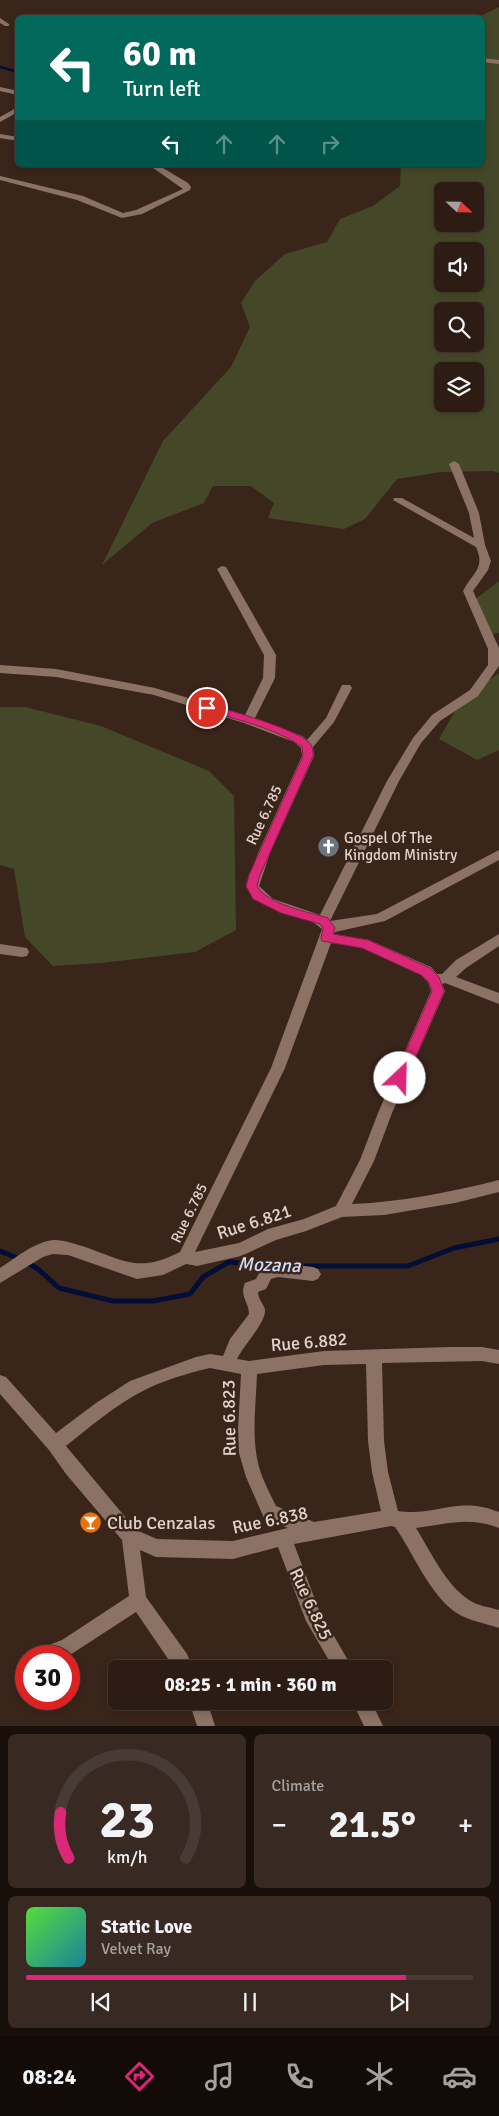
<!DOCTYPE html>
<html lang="en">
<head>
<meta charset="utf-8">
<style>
  :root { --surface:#2c1c14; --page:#382922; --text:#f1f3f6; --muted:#a6a1a0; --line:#483a34; --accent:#db2777 }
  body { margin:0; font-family:Signika,sans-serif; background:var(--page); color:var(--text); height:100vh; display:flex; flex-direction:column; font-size:19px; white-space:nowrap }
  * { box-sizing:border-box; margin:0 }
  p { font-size:16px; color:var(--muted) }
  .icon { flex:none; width:28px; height:28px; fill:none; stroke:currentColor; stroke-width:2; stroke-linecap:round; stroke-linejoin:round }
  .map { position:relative; height:1726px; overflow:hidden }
  .sheet { display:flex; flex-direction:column; gap:8px; padding:8px; background:#180f0b; flex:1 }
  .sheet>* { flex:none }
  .guide { position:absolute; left:15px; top:15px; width:470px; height:152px; border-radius:8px; box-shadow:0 2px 8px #0003,0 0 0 1px var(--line); background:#00695c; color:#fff; overflow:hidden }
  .needle { width:32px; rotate:112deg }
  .tools { position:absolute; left:434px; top:182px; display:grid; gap:10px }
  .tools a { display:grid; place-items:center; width:50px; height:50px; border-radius:8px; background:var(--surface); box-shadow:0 2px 8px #0003,0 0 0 1px var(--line); font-size:25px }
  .speed { position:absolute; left:15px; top:1645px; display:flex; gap:10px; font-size:25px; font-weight:700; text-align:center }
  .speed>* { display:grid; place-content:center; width:65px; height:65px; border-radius:50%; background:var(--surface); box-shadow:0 2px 8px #0003,0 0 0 1px var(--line); line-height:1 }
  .speed .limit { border:8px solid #d22; background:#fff; color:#111 }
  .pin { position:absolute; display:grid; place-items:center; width:42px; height:42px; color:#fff; margin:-21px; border:2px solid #fff; border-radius:50%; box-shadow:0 1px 5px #0007 }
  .me { position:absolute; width:55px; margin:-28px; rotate:24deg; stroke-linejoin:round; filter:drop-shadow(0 0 4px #0008) }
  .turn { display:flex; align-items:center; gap:18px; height:105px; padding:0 25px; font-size:22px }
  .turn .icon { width:65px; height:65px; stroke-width:2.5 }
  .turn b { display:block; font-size:35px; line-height:42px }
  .lanes { display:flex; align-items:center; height:48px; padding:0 25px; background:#0003; justify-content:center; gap:25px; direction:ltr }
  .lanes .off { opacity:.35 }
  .big { font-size:38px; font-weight:700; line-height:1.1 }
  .sheet .widget { flex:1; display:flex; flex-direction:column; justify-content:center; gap:8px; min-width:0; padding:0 18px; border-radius:8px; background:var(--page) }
  .sheet .dial { align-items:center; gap:0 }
  .dial svg { height:130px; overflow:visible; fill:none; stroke:var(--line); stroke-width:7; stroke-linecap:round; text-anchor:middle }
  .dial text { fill:var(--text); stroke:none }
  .song { display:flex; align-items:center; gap:15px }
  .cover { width:60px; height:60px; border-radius:8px; background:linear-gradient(135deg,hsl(110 70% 55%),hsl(190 70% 35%)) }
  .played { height:5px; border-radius:2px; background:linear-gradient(90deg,var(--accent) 85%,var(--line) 85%) }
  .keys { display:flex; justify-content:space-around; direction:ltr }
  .heat { display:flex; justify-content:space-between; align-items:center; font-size:28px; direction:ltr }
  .sheet .tiles { flex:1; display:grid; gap:8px; grid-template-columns:1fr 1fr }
  .widget:last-child { grid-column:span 2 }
  .trip { position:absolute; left:108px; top:1660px; width:285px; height:50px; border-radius:8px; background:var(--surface); box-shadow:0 2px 8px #0003,0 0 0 1px var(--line); font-weight:700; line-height:50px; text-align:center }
  .tab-bar { display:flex; height:80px; justify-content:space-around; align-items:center; background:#120b08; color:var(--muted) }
  .tab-bar .icon { width:35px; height:35px }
  .tab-bar .selected { color:var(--accent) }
  .tab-bar b { font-size:22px; color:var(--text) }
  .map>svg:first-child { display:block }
  .green { fill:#454828; fill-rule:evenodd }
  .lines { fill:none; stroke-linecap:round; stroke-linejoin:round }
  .stream-far1 { stroke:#030e36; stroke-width:2.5 }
  .stream { stroke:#030e36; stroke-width:5 }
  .minor { fill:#8b7264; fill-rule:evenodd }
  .route { fill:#db2777; stroke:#8e194d }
  .labels { text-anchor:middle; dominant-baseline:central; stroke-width:5; stroke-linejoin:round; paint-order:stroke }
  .street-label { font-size:15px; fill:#e1d3cb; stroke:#3a251a }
  .poi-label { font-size:15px; fill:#e1d3cb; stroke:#3a251a; text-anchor:start }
  .near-street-label { font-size:18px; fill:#e1d3cb; stroke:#3a251a }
  .near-poi-label { font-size:18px; fill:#e1d3cb; stroke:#3a251a; text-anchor:start }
  .near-water-label { font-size:19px; font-style:italic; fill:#d0defc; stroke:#3a251a }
</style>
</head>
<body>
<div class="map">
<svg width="499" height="1726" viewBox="0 0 499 1726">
  <rect width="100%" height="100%" fill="#3a251a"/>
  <!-- green -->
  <path class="green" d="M499,7V473L493,471L441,472L397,479L365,519L344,529L268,518L274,503L251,486H213L204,503L152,523L102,565L163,441L231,367L250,327L241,303L255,281L285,254L327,242L340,219L373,206L400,186L401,165H482V18L479,17ZM442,191H475V224H442ZM442,251H475V284H442ZM442,311H475V344H442ZM442,371H475V404H442Z
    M499,581V633L482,636L473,601Z
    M499,673V750L477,760L439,739L462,699Z
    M0,707H25L101,726L209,771L234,796L236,930L195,952L101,963L53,966L25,937L14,869L0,865Z"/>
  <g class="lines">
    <!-- stream-far1 -->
    <path class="stream-far1" d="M0,67L18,72"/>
    <!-- stream -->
    <path class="stream" d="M0,1251L20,1259
      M26,1262L38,1269L59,1288L113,1301H153L190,1294L203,1277L229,1262L276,1266
      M298,1266H408L454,1248L499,1239"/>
    <!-- minor -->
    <path class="minor" d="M0,18L9,24V26H5L0,23Z
      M482,58L499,60V64L482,62Z
      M0,87L18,91V95L0,91Z
      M18,107V112L0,122V117Z
      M0,134L18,137V141L0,138Z
      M149,165H158L188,183L191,187L190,190L142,214L122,218L77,200L0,180V176L83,196L123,213L136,210L183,189Z
      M454,461L459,464L479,513L485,545L491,561L488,570L473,591L499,648V666L478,696L440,721L421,743L399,781L330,921L377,914L499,850V860L385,921L335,932L334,934L369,940L431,967L437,974H442L456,960L499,934V946L466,968L456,977L499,993V1004L445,983L442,984L445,991L392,1113L374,1161L352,1204C402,1202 451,1192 499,1180V1192L455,1203L384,1215L342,1217L306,1231L276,1240L241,1256L197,1266L186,1264L163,1275L137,1279L68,1255L53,1254L43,1257L0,1283V1268C16,1258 35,1241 55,1240C65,1240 75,1244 85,1247C126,1261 138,1273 180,1252L271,1068L322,929C300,909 263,917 246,887L258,853L302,756L301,748L294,742L244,723L154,695L56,677L0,673V665L56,669L155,688L245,715L263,678L264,655L217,569L222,566L226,567L276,655L275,678L255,718L302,736L307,740L326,718L342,685H350L352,688L334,722L313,747L314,756L270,853L259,886L273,899L320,915L387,781L413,738L432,715L470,690L488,665V649L463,591C472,573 486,569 476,547L393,500L394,498H402L474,538L469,513L449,464ZM331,943L362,948L421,975L428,982L431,991L378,1113L360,1160L336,1206L304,1219L268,1229L239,1243L195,1252L285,1068Z
      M0,944L27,948L29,952L27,956L22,957L0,954Z
      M278,1263L313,1267L318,1269L321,1274L318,1279L313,1281L278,1277L271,1279L266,1289L258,1292C258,1299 264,1304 265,1310C266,1323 243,1346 237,1359L249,1361L324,1351L450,1347H482L499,1350V1364L482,1361L382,1363L384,1441L388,1472L398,1511C436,1517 457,1495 499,1512V1528C468,1516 448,1524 416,1528C431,1552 445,1584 469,1600C478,1606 489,1607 499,1610V1628C485,1623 468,1621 455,1612C428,1592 414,1554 395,1527L391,1526L294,1544L319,1610L353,1669H334L306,1621L278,1547L233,1559L156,1557L140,1550L146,1597L187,1654L193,1669H175L136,1612L73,1653L66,1656H42L46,1646L62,1640L129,1596L122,1540L66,1474L49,1450L0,1394V1375L6,1377L56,1433L96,1403L130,1381L196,1357L210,1354L223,1356L230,1339L249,1314C249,1302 239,1296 245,1283L256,1279L261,1269ZM366,1364L368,1441L372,1472L381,1511L314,1522L276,1506C270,1493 263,1481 259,1467C251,1437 256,1405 257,1374L324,1365ZM210,1368L241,1374L238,1429L239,1453L246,1477L264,1518L288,1528L233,1541L157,1539L136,1530L66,1446C90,1427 114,1406 141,1392C161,1381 188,1373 210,1368Z
      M189,1701H207L215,1726H197Z
      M352,1701H371L383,1726H364Z"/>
  </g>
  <!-- route -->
  <path class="route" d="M207,704C225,709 304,731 311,745C313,748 313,753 313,756L260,875L257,886C268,905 309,912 328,918L335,928L333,934L368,940L430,968L439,977L444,991L405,1082L400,1084L396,1082L394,1078L432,991L429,982L421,975L362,948L322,941L321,938L323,928L320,924L281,913L253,899L246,886L249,875L303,756L302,747C278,729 232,718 204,710L202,708Z"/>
  <!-- icons -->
  <defs>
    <symbol id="church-disc" viewBox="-11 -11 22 22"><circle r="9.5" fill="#6b7280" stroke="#3a251a"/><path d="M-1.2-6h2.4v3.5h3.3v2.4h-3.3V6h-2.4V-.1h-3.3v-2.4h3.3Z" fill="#fff"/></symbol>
    <symbol id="bar-disc" viewBox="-11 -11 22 22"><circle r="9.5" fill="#e8710a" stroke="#3a251a"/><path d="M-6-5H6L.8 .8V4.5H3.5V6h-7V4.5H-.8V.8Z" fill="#fff"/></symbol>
  </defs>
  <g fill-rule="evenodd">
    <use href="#church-disc" x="316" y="834" width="25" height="25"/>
    <use href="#bar-disc" x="78" y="1510" width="25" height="25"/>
  </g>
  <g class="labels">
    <!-- street labels -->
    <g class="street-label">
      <text transform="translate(264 815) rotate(-65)">Rue 6.785</text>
      <text transform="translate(189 1213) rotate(-64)">Rue 6.785</text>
    </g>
    <!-- poi labels -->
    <g class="poi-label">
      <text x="344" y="838">Gospel Of The<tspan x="344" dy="17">Kingdom Ministry</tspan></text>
    </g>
    <!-- near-street labels -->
    <g class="near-street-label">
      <text transform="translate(254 1222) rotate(-18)">Rue 6.821</text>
      <text transform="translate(309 1342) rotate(-5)">Rue 6.882</text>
      <text transform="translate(229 1418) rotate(-91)">Rue 6.823</text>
      <text transform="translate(270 1520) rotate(-12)">Rue 6.838</text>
      <text transform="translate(311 1604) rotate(65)">Rue 6.825</text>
    </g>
    <!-- near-poi labels -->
    <g class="near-poi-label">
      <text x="107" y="1523">Club Cenzalas</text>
    </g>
    <!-- near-water labels -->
    <g class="near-water-label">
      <text transform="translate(269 1265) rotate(2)">Mozana</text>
    </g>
  </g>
</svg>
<div class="tools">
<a><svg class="needle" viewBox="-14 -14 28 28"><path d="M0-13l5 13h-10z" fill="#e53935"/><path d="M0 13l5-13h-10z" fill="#a6a1a0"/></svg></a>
<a><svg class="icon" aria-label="sound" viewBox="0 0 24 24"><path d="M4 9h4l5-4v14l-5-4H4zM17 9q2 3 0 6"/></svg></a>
<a><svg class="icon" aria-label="search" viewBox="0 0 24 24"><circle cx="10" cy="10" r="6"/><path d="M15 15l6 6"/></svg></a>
<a><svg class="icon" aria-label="layers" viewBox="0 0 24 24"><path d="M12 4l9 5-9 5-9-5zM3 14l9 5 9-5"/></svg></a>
</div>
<div class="speed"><div class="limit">30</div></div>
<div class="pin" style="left:207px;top:708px;background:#d93025"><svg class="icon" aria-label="arrive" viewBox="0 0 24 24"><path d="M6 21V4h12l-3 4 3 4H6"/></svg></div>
<svg class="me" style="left:400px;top:1078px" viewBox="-20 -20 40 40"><circle r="19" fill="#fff"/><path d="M0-13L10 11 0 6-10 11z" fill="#db2777"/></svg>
<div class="trip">08:25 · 1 min · 360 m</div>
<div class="guide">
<div class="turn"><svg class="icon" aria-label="left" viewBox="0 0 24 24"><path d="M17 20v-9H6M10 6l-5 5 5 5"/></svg><div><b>60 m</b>Turn left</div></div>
<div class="lanes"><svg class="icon" aria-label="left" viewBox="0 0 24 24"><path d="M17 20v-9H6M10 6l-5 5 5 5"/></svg><svg class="icon off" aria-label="ahead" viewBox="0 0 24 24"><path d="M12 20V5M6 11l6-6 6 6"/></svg><svg class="icon off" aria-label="ahead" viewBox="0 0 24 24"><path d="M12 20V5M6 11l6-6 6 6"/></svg><svg class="icon off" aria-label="right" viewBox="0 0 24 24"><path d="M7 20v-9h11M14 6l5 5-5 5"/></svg></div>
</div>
</div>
<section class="sheet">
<div class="tiles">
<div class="widget dial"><svg viewBox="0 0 100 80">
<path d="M14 69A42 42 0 1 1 86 69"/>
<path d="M14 69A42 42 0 0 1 9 41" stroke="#db2777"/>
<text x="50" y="56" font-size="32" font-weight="700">23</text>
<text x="50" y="72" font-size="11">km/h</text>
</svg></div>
<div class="widget"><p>Climate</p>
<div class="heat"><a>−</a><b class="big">21.5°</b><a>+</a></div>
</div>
<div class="widget">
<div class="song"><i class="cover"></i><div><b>Static Love</b><p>Velvet Ray</p></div></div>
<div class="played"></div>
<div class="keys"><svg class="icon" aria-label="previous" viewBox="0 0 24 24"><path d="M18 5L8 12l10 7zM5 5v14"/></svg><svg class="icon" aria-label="pause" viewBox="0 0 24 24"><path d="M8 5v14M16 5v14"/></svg><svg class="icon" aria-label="next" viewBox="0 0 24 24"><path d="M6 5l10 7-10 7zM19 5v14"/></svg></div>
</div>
</div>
</section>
<nav class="tab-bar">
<b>08:24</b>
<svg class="icon selected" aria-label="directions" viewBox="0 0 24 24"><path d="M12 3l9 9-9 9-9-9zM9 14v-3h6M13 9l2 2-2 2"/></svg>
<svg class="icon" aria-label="music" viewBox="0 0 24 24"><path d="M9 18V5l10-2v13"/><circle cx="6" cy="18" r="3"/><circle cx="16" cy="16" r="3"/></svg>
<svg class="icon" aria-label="phone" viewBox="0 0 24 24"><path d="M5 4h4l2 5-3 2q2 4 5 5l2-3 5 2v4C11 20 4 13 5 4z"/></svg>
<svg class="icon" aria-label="climate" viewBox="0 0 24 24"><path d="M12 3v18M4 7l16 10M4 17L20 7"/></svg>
<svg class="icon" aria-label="car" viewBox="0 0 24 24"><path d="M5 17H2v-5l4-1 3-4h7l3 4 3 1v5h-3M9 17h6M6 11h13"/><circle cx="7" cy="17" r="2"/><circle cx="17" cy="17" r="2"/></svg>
</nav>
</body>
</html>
